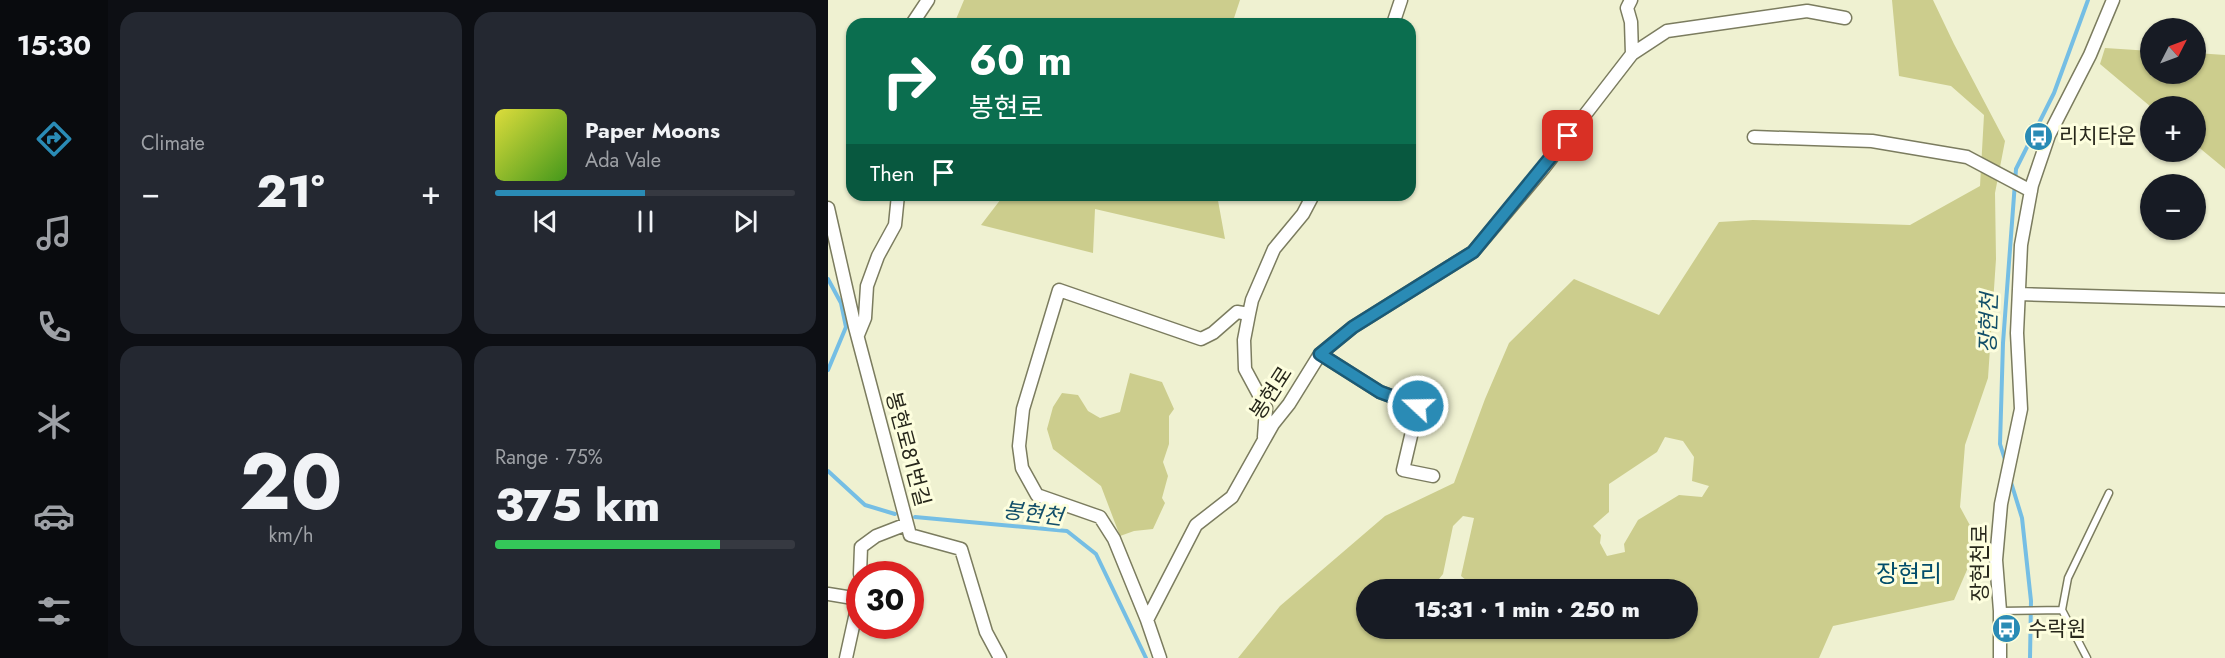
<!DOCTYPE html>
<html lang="en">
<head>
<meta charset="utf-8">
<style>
  :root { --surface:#171b24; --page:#242831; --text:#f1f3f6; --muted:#9ea1a6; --line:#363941; --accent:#2a8bb5 }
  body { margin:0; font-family:Jost,"Noto Sans KR",sans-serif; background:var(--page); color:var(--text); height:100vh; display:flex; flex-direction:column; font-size:22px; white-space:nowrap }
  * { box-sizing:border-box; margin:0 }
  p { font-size:20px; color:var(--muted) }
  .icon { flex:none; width:33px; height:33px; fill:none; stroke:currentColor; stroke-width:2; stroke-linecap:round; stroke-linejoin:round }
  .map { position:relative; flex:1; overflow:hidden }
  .details { display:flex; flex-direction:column; gap:12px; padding:12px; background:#0d0f14; width:720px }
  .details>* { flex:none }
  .top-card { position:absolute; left:18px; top:18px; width:570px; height:183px; border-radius:18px; box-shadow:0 2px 4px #0004; background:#0b6e4f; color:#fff; overflow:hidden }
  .needle { width:39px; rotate:48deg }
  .controls { position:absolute; left:1312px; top:18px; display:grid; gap:12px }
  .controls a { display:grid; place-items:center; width:66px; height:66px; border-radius:50%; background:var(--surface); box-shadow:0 2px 4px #0004; font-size:30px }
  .speed { position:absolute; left:18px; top:561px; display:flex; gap:12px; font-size:30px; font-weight:700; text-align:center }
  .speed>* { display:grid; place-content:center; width:78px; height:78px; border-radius:50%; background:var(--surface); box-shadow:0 2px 4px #0004; line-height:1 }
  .speed .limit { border:9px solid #d22; background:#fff; color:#111 }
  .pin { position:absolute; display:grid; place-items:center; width:51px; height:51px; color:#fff; margin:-26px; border-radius:12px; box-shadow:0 3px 9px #0006 }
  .me { position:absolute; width:66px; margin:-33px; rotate:291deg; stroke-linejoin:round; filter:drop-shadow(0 0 4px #0008) }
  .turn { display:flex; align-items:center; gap:21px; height:126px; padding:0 24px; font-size:27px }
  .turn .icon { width:78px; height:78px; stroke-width:2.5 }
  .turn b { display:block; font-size:42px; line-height:51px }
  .then { display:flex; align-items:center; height:57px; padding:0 24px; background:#0003; gap:12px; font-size:22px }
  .big { font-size:45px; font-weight:800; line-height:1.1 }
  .details .widget { flex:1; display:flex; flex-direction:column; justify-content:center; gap:9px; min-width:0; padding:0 21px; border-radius:18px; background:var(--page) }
  .details .dial { align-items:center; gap:0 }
  .dial b { font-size:78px; line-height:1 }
  .song { display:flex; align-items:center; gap:18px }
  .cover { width:72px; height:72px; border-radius:9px; background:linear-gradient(135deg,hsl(60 70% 55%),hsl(100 70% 35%)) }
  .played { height:6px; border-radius:3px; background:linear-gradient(90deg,var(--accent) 50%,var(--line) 50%) }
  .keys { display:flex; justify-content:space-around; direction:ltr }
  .heat { display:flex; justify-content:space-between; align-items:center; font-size:33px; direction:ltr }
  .charge { height:9px; border-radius:4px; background:linear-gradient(90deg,#34c759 75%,var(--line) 0) }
  .details .tiles { flex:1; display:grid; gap:12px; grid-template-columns:repeat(2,1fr) }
  .trip { position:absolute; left:528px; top:579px; width:342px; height:60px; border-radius:30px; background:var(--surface); box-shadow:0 2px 4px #0004; font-weight:800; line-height:60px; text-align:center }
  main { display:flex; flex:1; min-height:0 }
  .tab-bar { display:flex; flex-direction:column; width:108px; justify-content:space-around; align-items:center; background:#090b0e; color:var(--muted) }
  .tab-bar .icon { width:42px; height:42px }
  .tab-bar .current { color:var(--accent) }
  .tab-bar b { font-size:27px; color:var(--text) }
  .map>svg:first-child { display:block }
  .green { fill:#cccd8d; fill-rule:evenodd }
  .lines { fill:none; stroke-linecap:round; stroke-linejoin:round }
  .stream { stroke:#75bee4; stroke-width:4 }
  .lane-casing { stroke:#7b7c5f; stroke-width:9 }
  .street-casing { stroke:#7b7c5f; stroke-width:15 }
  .lane { stroke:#fff; stroke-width:6 }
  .street { stroke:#fff; stroke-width:12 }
  .route-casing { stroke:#1b5a76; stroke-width:15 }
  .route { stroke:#2a8bb5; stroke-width:10 }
  .labels { text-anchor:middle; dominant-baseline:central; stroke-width:6; stroke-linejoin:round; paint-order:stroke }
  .poi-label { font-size:21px; fill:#27271b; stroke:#fdfede; text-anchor:start }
  .street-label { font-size:21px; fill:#27271b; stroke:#fdfede }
  .water-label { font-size:22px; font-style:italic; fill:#134f69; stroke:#fdfede }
  .quarter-label { font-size:24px; fill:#024d6a; stroke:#fdfede }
</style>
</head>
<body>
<main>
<nav class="tab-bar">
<b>15:30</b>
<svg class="icon current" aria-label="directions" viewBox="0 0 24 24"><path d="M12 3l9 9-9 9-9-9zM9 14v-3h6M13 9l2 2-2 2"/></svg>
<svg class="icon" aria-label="music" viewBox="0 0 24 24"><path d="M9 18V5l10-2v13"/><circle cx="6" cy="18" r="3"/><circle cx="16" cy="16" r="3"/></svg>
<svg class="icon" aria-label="phone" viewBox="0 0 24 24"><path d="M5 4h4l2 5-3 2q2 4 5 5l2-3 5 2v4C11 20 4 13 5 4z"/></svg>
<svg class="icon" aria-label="climate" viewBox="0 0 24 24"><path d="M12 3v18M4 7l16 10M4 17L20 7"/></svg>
<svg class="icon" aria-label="car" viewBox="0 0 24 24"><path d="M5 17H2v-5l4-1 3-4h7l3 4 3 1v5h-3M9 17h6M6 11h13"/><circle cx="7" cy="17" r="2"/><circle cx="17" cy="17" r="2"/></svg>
<svg class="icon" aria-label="filters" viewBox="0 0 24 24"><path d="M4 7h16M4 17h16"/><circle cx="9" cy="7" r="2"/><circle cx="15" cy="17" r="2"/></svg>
</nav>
<section class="details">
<div class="tiles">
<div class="widget"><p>Climate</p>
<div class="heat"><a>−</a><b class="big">21°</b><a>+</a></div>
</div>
<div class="widget">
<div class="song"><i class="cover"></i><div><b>Paper Moons</b><p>Ada Vale</p></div></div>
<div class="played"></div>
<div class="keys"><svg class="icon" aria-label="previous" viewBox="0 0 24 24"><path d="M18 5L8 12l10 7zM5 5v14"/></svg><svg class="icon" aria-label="pause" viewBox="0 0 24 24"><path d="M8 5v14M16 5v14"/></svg><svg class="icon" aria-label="next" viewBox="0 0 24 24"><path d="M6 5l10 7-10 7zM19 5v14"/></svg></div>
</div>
<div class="widget dial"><b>20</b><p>km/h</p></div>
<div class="widget"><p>Range · 75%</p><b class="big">375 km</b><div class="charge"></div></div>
</div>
</section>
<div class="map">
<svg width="1397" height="658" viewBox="0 0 1397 658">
  <rect width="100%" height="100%" fill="#eff1d1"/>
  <!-- green -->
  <path class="green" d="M136,0H412L404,24H126Z
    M1064,0H1105L1126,44L1177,141L1167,193L1168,259L1160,378L1137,445L1132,507L1151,542L1126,600L1005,626L991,658H410L452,606L557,516L626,483L657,399L681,343L746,279L831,315L891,222L925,220L1082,225L1152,186L1156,115L1123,86L1071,76ZM837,437L855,441L866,457L864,481L881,486L874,497L851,495L810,520L796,544L797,552L779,556L772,543L773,535L765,526L781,512V484L829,452ZM635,516L646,518L633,576L649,589L860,590V628H538V590L603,589L615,574L625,526Z
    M1277,48L1323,51V74H1368V53L1397,55V169L1368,145V106L1323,107L1272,64Z
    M176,195H389L397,239L267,209L265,253L153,225Z
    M302,373L334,382L346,409L341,416V444L335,462L340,476L334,498L337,503L325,529L306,531L292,536L273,486L225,449L219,429L225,407L234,393L250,395L260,411L272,418L292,412Z"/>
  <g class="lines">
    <!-- stream -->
    <path class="stream" d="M0,279L13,303L18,327L0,370
      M1178,463L1172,444L1175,343L1188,169L1226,93L1260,0
      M0,471L37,505L67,514
      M1182,479L1194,518L1203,601L1202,658
      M87,517L239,531L268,554L318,658"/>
    <defs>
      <path id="lane" d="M1234,610L1259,658
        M1172,611L1234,610L1240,578L1281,493"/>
      <path id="street" d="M84,24L100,0
        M565,24L573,0
        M804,54L839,31L979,11L1017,18
        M926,137L1044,141L1139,157L1203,191
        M0,208L27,327L82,535L133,549L158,632L172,658
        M1191,294L1397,300
        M30,335L37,318L39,286L50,256L67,225L70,195
        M492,354L552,392L590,406L575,470L605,476
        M436,437L438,408L417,369L416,340L421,314L424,300L446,249L475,214L485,195
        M32,574L33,547L48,536L79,524
        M0,594L31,599L32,588
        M319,620L286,539L272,517L209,495L194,468L191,446L195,409L231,290L373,339L385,333L409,312L421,314
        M18,658L31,599
        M332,658L319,620L368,525L404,497L445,424L461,404L492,354L525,327L645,252L715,169L804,54L803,22L799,8L803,0
        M1172,658V611L1168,560L1173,504L1193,409L1189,333L1193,245L1204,185L1221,135L1262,55L1285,0"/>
    </defs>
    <!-- lane casing -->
    <use href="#lane" class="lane-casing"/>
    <!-- street casing -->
    <use href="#street" class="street-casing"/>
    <!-- lane -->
    <use href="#lane" class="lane"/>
    <!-- street -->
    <use href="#street" class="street"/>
  </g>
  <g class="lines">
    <defs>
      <path id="route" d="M590,406L552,392L492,354L525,327L645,252L740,136"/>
    </defs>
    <!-- route casing -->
    <use href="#route" class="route-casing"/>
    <!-- route -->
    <use href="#route" class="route"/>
  </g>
  <!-- icons -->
  <defs>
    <symbol id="bus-disc" viewBox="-11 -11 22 22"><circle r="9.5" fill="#2a8bb5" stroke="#fdfede"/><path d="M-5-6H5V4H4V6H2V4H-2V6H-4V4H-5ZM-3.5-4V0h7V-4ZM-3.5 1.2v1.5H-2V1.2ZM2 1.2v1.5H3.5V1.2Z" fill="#fff"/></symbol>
  </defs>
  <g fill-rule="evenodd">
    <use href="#bus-disc" x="1194" y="120" width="33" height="33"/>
    <use href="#bus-disc" x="1162" y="612" width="33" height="33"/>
  </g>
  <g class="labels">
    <!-- poi labels -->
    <g class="poi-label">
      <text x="1231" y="136">리치타운</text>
      <text x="1200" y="629">수락원</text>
    </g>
    <!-- street labels -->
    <g class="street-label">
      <text transform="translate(443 393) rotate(-57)">봉현로</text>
      <text transform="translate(80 449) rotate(75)">봉현로81번길</text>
      <text transform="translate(1152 563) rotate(-90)">장현천로</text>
    </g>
    <!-- water labels -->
    <g class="water-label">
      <text transform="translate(1160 323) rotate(-88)">장현천</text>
      <text transform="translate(205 513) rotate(7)">봉현천</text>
    </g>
    <!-- quarter labels -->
    <g class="quarter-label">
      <text x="1081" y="573">장현리</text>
    </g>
  </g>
</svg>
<div class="controls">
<a><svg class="needle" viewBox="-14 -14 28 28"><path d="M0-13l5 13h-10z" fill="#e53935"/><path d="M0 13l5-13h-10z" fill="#9ea1a6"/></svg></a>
<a>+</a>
<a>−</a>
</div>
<div class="speed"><div class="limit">30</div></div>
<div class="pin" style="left:740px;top:136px;background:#d93025"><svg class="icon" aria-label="arrive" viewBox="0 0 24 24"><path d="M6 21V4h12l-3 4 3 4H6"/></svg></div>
<svg class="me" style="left:590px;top:406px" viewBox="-20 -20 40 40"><circle r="17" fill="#2a8bb5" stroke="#fff" stroke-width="3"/><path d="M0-11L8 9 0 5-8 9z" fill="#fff"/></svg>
<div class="trip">15:31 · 1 min · 250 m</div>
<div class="top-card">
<div class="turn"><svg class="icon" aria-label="right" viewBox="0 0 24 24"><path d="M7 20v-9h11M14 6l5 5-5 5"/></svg><div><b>60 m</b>봉현로</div></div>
<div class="then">Then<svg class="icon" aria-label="arrive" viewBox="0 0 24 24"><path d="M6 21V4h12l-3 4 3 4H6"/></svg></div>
</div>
</div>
</main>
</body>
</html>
